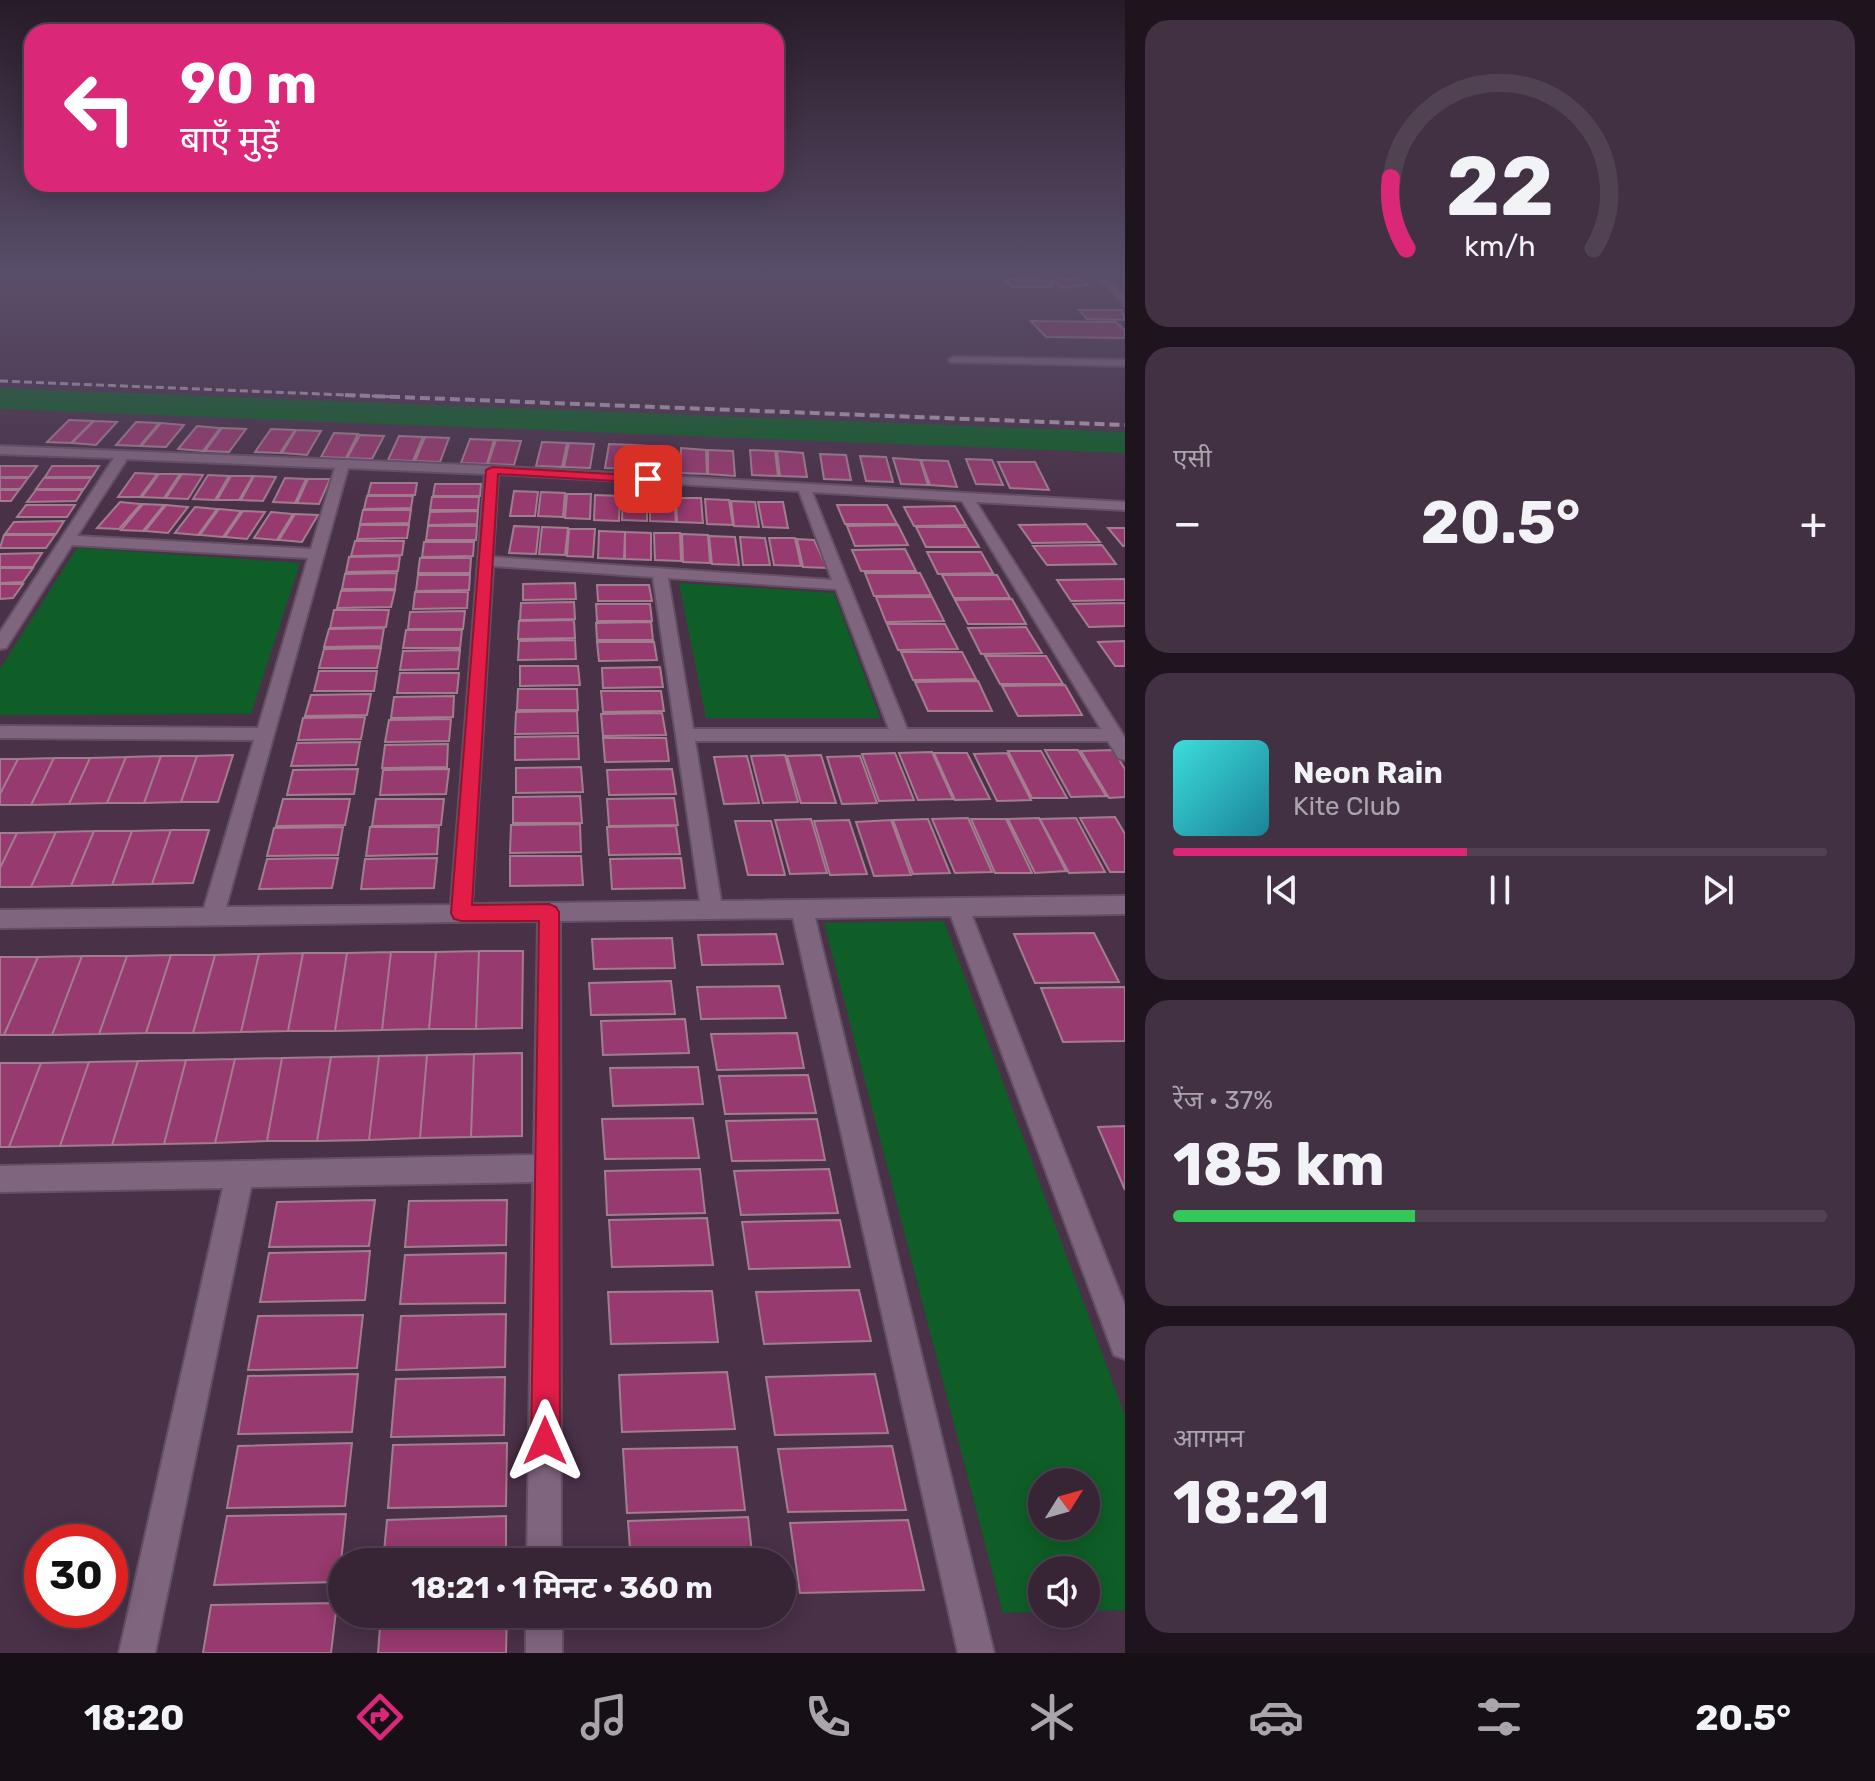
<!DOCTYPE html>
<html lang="hi">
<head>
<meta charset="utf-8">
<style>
  :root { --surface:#372536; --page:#423142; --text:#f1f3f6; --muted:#aaa5ad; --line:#514251; --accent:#db2777 }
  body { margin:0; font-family:Rubik,"Noto Sans Devanagari",sans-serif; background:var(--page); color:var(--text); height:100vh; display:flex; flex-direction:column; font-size:30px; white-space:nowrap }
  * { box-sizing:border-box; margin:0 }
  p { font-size:26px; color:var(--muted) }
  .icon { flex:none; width:44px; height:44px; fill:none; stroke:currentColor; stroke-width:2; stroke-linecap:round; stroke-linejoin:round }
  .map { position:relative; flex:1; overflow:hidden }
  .side { display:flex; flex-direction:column; gap:20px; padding:20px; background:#1e141e; width:750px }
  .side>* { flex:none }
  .guide { position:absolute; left:24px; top:24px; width:760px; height:168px; border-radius:24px; box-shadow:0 4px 20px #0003,0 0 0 2px var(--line); background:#db2777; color:#fff; overflow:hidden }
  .needle { width:52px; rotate:53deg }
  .tools { position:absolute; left:1028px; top:1468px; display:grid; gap:16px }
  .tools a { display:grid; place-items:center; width:72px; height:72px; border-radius:50%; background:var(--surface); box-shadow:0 4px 20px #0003,0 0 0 2px var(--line); font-size:40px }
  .speed { position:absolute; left:24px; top:1524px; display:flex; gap:16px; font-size:40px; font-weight:700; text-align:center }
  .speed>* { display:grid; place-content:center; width:104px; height:104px; border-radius:50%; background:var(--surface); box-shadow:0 4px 20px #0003,0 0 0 2px var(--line); line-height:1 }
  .speed .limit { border:12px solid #d22; background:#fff; color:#111 }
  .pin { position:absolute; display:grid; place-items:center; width:68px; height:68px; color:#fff; margin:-34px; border-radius:16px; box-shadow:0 4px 12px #0006 }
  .me { position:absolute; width:88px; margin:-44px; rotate:0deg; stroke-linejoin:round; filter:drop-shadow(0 0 6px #0008) }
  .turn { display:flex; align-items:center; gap:28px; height:168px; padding:0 24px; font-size:36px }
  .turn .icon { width:104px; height:104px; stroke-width:2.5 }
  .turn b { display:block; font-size:56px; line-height:68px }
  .big { font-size:60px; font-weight:700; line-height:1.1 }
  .side .widget { flex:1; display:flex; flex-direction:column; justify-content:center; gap:12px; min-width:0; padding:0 28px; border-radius:24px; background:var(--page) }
  .side .dial { align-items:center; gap:0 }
  .dial svg { height:208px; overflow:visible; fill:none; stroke:var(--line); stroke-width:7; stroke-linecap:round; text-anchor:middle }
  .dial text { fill:var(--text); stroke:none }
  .song { display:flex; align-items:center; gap:24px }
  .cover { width:96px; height:96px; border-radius:12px; background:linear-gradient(135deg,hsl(180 70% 55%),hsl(190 70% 35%)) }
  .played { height:8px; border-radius:4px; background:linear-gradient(90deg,var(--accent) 45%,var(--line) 45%) }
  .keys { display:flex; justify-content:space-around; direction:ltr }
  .heat { display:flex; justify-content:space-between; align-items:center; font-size:44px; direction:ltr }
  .charge { height:12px; border-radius:6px; background:linear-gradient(90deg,#34c759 37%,var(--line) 0) }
  .trip { position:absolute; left:328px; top:1548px; width:468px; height:80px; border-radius:40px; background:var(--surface); box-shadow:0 4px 20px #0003,0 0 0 2px var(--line); font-weight:700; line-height:80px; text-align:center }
  .dock { display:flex; height:128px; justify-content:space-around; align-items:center; background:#160f16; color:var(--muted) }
  .dock .icon { width:56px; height:56px }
  .dock .selected { color:var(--accent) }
  .dock b { font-size:36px; color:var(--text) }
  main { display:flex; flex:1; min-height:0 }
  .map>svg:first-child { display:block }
  .green { fill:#0f5e27; fill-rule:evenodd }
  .building { fill:#973a6f; stroke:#a27d8f; stroke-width:2 }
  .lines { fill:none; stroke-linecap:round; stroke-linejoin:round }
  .minor-casing { stroke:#645064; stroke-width:4 }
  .minor { fill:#80657e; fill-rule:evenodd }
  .rail-far1 { stroke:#b6a3b5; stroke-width:3; stroke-dasharray:8 4; stroke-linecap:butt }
  .rail { stroke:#b6a3b5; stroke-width:4; stroke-dasharray:10 5; stroke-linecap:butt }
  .route { fill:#e11d48; stroke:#92132f; stroke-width:2 }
</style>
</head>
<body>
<main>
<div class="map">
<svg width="1125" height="1653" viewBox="0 0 1125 1653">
  <rect width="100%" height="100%" fill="#493148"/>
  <!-- green -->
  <path class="green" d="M0,388L1125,432V453L0,409Z
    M77,548L300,563L251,714L0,715V669Z
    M679,583L834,593L880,718H706Z
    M944,921L1125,1416V1610L1086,1611V1570H1042V1612L1003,1613L824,923ZM1042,1482H1086V1526H1042Z"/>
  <!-- building -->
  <path class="building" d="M1061,278L1079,280L1088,285L1063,288L1051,281Z
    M1005,279L1047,280L1053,287H1012Z
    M1079,310H1122L1125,320L1087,319Z
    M1031,321L1116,322L1125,330V338L1046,337Z
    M69,420L93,421L71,443L47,442Z
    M94,421L117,422L96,445L72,443Z
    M136,422L159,423L140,446L116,445Z
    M161,423L184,425L166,447L141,446Z
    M197,426L220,428L203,451L178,449Z
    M222,428L246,429L229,452L205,451Z
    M271,429L295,430L280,453L255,452Z
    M296,430L321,431L307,455L282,453Z
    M334,433L358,434L346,458L321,457Z
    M360,435L384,436L372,459L347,458Z
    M399,436L423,437L413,461L388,460Z
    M425,437L449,438L440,462L415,461Z
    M470,439L494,440L487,464L461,463Z
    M496,440L521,441L514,465L488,464Z
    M542,442L567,443L562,467L536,466Z
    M569,443L594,444L590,468L564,467Z
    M609,444L634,445L631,469L605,468Z
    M635,445L661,447L659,471L633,470Z
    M681,448L706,450L707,474L680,473Z
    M708,450L733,451L735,476L708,474Z
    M750,450L775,451L778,476L752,475Z
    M777,451L803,453L807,477L780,476Z
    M820,454L846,455L851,480L824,479Z
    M860,456L886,457L893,482L866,481Z
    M893,458L920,460L928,485L901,484Z
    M966,459L992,460L1003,485L976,484Z
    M921,460L948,461L957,487L930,485Z
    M998,462H1035L1049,490L1010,488Z
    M0,466H37L29,477H0Z
    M52,466H99L92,477H45Z
    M135,473L157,474L140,497H118Z
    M159,474H180L164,498L142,497Z
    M182,474L203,475L188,499L166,498Z
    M208,475L229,476L215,500L193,499Z
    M231,476H253L239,500H217Z
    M254,476L276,477L263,501L241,500Z
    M0,478H28L20,489H0Z
    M44,478H91L84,489H36Z
    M285,478L306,479L295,503L273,502Z
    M308,479H330L319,504L297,503Z
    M371,483H417L415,495H368Z
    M435,484H481L480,496H433Z
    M0,490H19L11,501H0Z
    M36,490H83L76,501L27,502Z
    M514,491L538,492L535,516H510Z
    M541,492L565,493L563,517L538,516Z
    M567,494H591L590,519L565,518Z
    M595,495L620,496L619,521L594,520Z
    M623,495L647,496V521L622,520Z
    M367,496H413L411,508L364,509Z
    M650,496L674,497L676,522L650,521Z
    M432,497H479L478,510H430Z
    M676,498H701L703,523L677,522Z
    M705,499L729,500L733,525L707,524Z
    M731,501L755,502L759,527L734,526Z
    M120,502L141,504L119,529L97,528Z
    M758,502H783L788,528L763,527Z
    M143,504L164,505L143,531L121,530Z
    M26,505H75L67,517H17Z
    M166,505L188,507L168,533L145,531Z
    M837,505H887L897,524H845Z
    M955,506L966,525L914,526L904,507Z
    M195,507L217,509L198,535L175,533Z
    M219,509L241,511L223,537L200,535Z
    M363,510H411L409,523L360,524Z
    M243,511L265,512L247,539L225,537Z
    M478,511L477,524L428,525L430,512Z
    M271,512L293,514L277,540L254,538Z
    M295,514L318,515L302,542L279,540Z
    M64,521L56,534H5L14,522Z
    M1086,524L1100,542L1032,543L1019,525Z
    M360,525H409L407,538L357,539Z
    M898,525L908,545L855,546L847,526Z
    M428,526H477L476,540H426Z
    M514,526L539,527L536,554L509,553Z
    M542,527L568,528L565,555L539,554Z
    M916,527H967L979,547H926Z
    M1108,528H1125V546H1123Z
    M569,529H595L593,557L567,556Z
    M599,531L625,532L624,559L598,558Z
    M625,532L651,533V560L625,559Z
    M654,533H680L681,561L655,560Z
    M682,534L708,535L710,563L683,562Z
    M4,535H55L46,548H0Z
    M709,536L735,537L739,565L712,564Z
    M740,537L765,538L770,565H743Z
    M769,538H795L801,566L774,565Z
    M797,539L814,540L827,568L803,567Z
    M355,541H404L402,555L351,556Z
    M424,542H474L473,556L422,557Z
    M1102,545L1116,564L1047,565L1033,546Z
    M905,549L916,571H861L852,550Z
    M927,552H981L993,573L938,574Z
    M42,553L33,567H0V554Z
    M400,556L398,571L346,572L349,557Z
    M420,558H471L470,573H418Z
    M0,568H33L23,582L0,583Z
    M397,573L395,589H342L345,574Z
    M865,573H920L931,595L874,596Z
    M418,575H470L469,590L416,591Z
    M942,575H997L1010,598H954Z
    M1125,579V600L1071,601L1057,580Z
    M575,583L576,599L523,600V584Z
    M0,584H23L13,598L0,599Z
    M597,585H649L652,601H598Z
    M395,590L391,607L337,608L341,591Z
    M415,592H468L467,608L413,609Z
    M876,597H932L944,621L886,622Z
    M1012,599L1026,624H968L955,600Z
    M574,602L575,619L520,620L521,603Z
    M1125,603V626L1089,627L1073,604Z
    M596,604H650L652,621H597Z
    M334,610H389L386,627L330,628Z
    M465,611L463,629H408L410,612Z
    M574,620L575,638L518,639L519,621Z
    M651,622L653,640H597L596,623Z
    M887,624H945L958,649L898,650Z
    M1026,627L1042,653L981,654L968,628Z
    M384,628L381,646L324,647L329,629Z
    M406,630H462L460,648H403Z
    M575,640L576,659L518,660L519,641Z
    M1125,641V666H1115L1098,642Z
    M597,642H654L657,660L599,661Z
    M381,648L377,668H319L324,649Z
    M460,650L458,669L400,670L403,651Z
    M901,652H962L976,679L913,680Z
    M985,656H1046L1063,684H1000Z
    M520,666H578L580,685L520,686Z
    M660,667L663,687L603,688L602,668Z
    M319,671H377L374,691H314Z
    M400,673H459L457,693H397Z
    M978,681L992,711H928L915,682Z
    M1065,685L1082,715L1018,716L1002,686Z
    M518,689H577L578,710H517Z
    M601,691H661L664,711L603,712Z
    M371,694L367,715L305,716L311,695Z
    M454,696L453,717L391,718L394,697Z
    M577,711L578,733L515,734L516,712Z
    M662,713L666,735L603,736L601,714Z
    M365,717L361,739L298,740L303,718Z
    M451,719L449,741L385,742L389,720Z
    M578,736L579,759L515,760V737Z
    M603,738H666L669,761L605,762Z
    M360,742L356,765L291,766L297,743Z
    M448,744L447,767L382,768L385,745Z
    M1045,750H1078L1106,796L1071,797Z
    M1113,750L1125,769V797L1109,798L1081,751Z
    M1008,751H1041L1067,798H1032Z
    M932,752L953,799L918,800L899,753Z
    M895,753L914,800L879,801L862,754Z
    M934,753H967L990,799L955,800Z
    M1007,753L1031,800L997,801L974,754Z
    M233,755L218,802H181L197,756Z
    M785,755L798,802L763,803L751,756Z
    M821,755L836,803H801L787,756Z
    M161,756L144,803H107L126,757Z
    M161,756H197L181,802L144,803Z
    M747,756L759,803L724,804L714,757Z
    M860,756L877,803L842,804L827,757Z
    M126,757L107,803L69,804L90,758Z
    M54,758L31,805H0V794L18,759Z
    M54,758H90L69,804L31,805Z
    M0,759H18L0,794Z
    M581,767L583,792L516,793V768Z
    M358,769L354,794L287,795L293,770Z
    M449,769L446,794L380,795L383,770Z
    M672,769L676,794L609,795L607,770Z
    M580,796L582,823H513V797Z
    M674,798L678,825L609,826L607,799Z
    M283,799H350L345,825L276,826Z
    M376,799H444L441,825L372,826Z
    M1115,817L1125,834V872H1110L1080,818Z
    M968,818L992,872L955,873L932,819Z
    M1039,818L1066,871L1035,873L1008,819Z
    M1076,818L1105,872L1069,873L1040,819Z
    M811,819L827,873L790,874L775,820Z
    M928,819L950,873L913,874L893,820Z
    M971,819H1006L1032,873H995Z
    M849,820L867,874L830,875L814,821Z
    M891,820L911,875L874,876L856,822Z
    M735,821H771L785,875H748Z
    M580,824L581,852L510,853L511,825Z
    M676,826L680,854L609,855L607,827Z
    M343,827L338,855L267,856L274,828Z
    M370,827H439L437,854L366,856Z
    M171,830L152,884L112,885L132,831Z
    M171,830H209L193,883L152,884Z
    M94,831H132L112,885L71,886Z
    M94,831L71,886L31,887L56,832Z
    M56,832L31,887H0V868L17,833Z
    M0,833H17L0,868Z
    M510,856H581L583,885L510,886Z
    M338,858L332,888L259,889L267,859Z
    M437,858L434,888L361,889L365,859Z
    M681,858L685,888L612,889L610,859Z
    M1094,933L1119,982L1035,983L1014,934Z
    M776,934L783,964L702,965L698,935Z
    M672,938L675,968L594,969L592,939Z
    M479,951H523L522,1028L476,1029Z
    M479,951L476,1029H429L436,952Z
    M391,952L382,1030L335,1031L347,953Z
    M391,952H436L429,1029L382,1030Z
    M303,953L288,1031L241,1032L259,954Z
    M303,953H347L335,1031H288Z
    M259,954L241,1032L193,1033L215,955Z
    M171,955H215L193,1033H146Z
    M171,955L146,1033L99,1034L127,956Z
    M82,956L52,1035H4L38,957Z
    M82,956H127L99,1034L52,1035Z
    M0,957H38L4,1035H0Z
    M671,981L675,1014L591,1015L589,983Z
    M779,986L786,1018L701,1019L697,987Z
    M1125,987V1041L1063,1042L1041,988Z
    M685,1019L689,1053L603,1055L601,1021Z
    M797,1033L804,1068L717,1070L711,1034Z
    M522,1053V1136L471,1137L474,1054Z
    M474,1054L471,1137L420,1138L427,1055Z
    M427,1055L420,1138L369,1140L379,1056Z
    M379,1056L369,1140L317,1141L331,1057Z
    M331,1057L317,1141H267L282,1058Z
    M282,1058L267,1141L215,1143L235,1059Z
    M235,1059L215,1143L164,1144L186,1060Z
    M186,1060L164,1144L112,1145L138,1061Z
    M138,1061L112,1145L60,1146L89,1062Z
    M89,1062L60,1146L9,1147L41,1063Z
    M0,1063H41L9,1147H0Z
    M698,1067L703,1104L613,1106L610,1068Z
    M808,1075L816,1113L725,1114L719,1076Z
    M693,1118L699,1158L605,1159L602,1119Z
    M817,1119L825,1160L732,1161L726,1121Z
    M1125,1126V1190L1098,1127Z
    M700,1169L705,1213L607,1215L605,1171Z
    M829,1169L838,1213L741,1215L734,1171Z
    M375,1200L369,1246L269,1247L277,1202Z
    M507,1200L506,1245L405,1247L409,1201Z
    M707,1218L713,1265L612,1267L609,1220Z
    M840,1220L850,1267L749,1269L742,1222Z
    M370,1251L365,1300L260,1302L269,1253Z
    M506,1253L505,1303L400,1304L405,1255Z
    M859,1290L871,1341L764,1344L756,1292Z
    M712,1291L718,1342L611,1344L608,1292Z
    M506,1314L505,1367L396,1370L401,1316Z
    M363,1315L357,1368L248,1370L258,1316Z
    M727,1372L735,1429L622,1432L619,1375Z
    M358,1374L352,1432L238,1434L248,1376Z
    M875,1374L888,1433L775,1435L766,1377Z
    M505,1377L504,1435L391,1437L396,1379Z
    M352,1443L345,1506L227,1508L238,1446Z
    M507,1443L506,1506L388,1508L393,1445Z
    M892,1446L906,1510L788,1512L778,1449Z
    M737,1447L745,1510L627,1513L623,1449Z
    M346,1514L339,1582L214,1585L227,1516Z
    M506,1516V1562H383L387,1520Z
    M748,1517L753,1562H631L628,1521Z
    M908,1520L924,1590L800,1593L790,1523Z
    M337,1603L331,1653H203L211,1605Z
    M381,1614H507L506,1653H378Z"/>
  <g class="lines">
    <defs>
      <path id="minor" d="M1095,274H1104L1125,296V305Z
        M954,357L1125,360V366L950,362L949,360Z
        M0,446L492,466L1125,502V510L976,502L1125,738V760L1118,758L1108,741H695L721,901L1125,896V914L972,916L1125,1306V1359L1114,1355L1110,1344L951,916L815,918L994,1653H958L793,918L560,921L561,1562H527L533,1182L251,1187L155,1653H119L223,1188L0,1192V1166L534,1155L538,921L0,928V910L204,908L254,740L0,738V726L258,728L308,558L72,545L6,648L0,649V632L114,458L0,454ZM127,459L335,468L311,549L77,536ZM348,468L485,474L451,905L226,907ZM498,474L799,491L832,580L493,557ZM812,492L962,501L1101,729H907ZM493,566L653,577L700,901L472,904ZM668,578L836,589L889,729H693Z
        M526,1614H562V1653H526Z"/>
    </defs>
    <!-- minor casing -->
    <use href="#minor" class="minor-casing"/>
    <!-- minor -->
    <use href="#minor" class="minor"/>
    <!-- rail-far1 -->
    <path class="rail-far1" d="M0,381L396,397"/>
    <!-- rail -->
    <path class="rail" d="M345,395L1125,425"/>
  </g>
  <!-- sky -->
  <linearGradient id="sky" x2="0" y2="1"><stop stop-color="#281b28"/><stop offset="0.54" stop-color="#594e6a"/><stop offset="1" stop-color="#594e6a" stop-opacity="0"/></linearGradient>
  <rect width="1125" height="506" fill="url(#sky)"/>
  <!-- route -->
  <path class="route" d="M492,467L648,476L654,479L648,483L498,474L472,905L549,904L556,907L559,912L560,1441L555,1451L545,1455L535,1451L531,1441L539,921H461L454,919L451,913L486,470Z"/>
</svg>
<div class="tools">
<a><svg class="needle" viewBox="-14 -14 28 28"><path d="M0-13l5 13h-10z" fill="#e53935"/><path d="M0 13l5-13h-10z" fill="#aaa5ad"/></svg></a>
<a><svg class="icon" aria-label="sound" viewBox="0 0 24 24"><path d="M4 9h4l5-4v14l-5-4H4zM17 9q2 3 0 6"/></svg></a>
</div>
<div class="speed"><div class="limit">30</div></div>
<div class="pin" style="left:648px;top:479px;background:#d93025"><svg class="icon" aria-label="arrive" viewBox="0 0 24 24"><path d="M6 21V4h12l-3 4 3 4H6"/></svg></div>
<svg class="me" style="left:545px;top:1441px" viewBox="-20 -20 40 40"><path d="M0-17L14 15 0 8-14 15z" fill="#e11d48" stroke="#fff" stroke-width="4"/></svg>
<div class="trip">18:21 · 1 मिनट · 360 m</div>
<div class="guide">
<div class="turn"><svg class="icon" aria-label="left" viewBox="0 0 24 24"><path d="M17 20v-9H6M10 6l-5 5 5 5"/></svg><div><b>90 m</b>बाएँ मुड़ें</div></div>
</div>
</div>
<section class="side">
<div class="widget dial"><svg viewBox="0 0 100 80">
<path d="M14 69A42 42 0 1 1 86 69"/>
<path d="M14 69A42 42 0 0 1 8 42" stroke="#db2777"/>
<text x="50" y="56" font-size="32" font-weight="700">22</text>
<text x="50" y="72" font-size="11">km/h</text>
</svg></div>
<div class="widget"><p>एसी</p>
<div class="heat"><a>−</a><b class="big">20.5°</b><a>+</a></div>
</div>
<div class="widget">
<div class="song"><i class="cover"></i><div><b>Neon Rain</b><p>Kite Club</p></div></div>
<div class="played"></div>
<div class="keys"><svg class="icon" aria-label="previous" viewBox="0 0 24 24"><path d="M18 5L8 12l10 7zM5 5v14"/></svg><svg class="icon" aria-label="pause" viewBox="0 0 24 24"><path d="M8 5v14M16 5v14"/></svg><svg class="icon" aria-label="next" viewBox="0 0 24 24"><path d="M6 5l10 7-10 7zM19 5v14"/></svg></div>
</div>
<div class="widget"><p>रेंज · 37%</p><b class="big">185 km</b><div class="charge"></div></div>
<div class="widget"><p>आगमन</p><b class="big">18:21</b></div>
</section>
</main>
<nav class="dock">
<b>18:20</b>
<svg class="icon selected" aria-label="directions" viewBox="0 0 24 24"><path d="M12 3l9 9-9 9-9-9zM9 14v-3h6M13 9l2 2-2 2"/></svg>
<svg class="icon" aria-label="music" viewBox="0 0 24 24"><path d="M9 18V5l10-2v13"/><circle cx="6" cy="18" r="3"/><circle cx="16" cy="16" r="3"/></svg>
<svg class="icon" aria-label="phone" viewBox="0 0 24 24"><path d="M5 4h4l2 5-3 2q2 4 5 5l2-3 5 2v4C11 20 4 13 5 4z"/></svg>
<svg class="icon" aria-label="climate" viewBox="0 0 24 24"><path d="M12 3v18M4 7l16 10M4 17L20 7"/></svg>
<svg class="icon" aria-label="car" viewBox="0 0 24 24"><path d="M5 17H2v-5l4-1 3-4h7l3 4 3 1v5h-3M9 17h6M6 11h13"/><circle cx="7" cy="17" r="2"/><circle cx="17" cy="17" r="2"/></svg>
<svg class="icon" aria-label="filters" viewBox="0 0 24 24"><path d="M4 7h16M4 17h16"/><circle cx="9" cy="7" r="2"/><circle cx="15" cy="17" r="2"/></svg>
<b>20.5°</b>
</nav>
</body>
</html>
